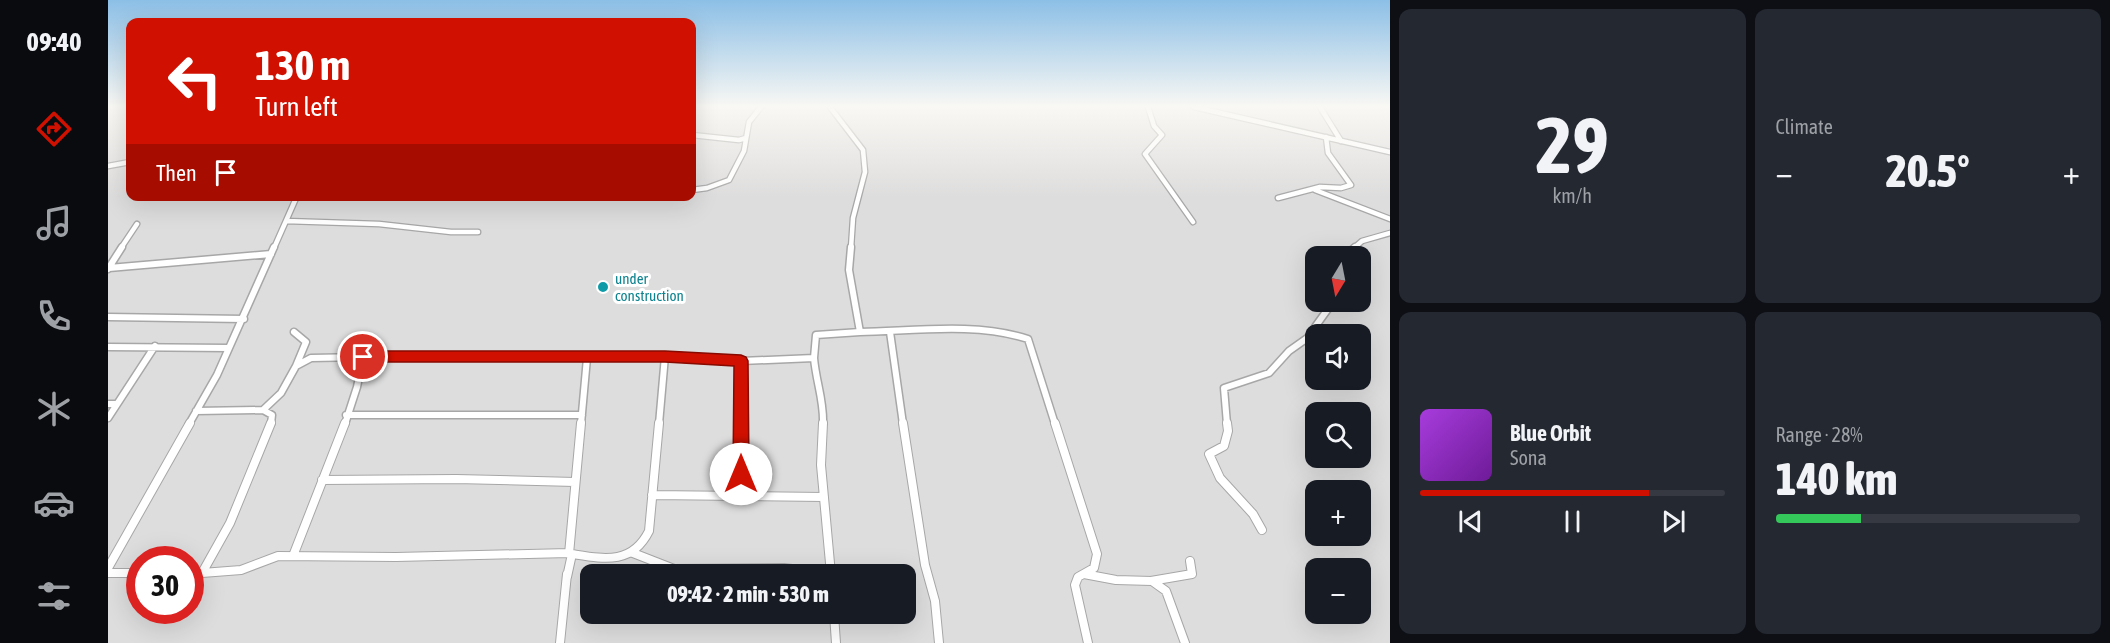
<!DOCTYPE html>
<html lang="en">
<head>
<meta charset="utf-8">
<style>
  :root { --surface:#171b24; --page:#242831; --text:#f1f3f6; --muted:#9ea1a6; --line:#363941; --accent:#d01000 }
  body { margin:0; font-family:"Asap Condensed",sans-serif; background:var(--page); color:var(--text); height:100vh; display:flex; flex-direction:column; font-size:22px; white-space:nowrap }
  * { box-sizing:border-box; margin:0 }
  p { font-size:20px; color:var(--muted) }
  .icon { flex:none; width:33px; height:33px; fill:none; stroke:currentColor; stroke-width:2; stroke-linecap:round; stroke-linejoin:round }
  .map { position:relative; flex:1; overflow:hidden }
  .details { display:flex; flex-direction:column; gap:9px; padding:9px; background:#0d0f14; width:720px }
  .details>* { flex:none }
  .guide { position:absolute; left:18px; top:18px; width:570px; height:183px; border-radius:12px; box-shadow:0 6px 24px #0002; background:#d01000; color:#fff; overflow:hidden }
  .needle { width:39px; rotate:190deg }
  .fabs { position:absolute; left:1197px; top:246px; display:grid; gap:12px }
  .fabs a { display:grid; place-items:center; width:66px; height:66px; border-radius:12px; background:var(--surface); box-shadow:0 6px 24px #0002; font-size:30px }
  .speed { position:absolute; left:18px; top:546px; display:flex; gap:12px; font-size:30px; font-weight:700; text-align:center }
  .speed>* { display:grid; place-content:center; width:78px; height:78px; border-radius:50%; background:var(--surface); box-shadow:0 6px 24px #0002; line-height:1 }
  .speed .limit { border:9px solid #d22; background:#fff; color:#111 }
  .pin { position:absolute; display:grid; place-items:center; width:51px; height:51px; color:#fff; margin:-26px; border:3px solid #fff; border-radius:50%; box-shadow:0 2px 6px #0007 }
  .me { position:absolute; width:66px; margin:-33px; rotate:0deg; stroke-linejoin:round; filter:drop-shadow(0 0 4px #0008) }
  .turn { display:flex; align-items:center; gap:21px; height:126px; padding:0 30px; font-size:27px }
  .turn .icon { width:78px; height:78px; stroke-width:2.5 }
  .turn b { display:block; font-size:42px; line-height:51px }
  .then { display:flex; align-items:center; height:57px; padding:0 30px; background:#0003; gap:12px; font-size:22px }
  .big { font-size:45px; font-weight:800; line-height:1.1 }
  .details .widget { flex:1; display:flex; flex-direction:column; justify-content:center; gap:9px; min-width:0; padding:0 21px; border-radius:12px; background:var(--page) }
  .details .dial { align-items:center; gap:0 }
  .dial b { font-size:78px; line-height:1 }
  .song { display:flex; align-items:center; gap:18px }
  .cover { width:72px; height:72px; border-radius:9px; background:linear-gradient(135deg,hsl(280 70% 55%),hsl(280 70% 35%)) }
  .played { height:6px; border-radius:3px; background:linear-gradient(90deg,var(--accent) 75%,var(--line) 75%) }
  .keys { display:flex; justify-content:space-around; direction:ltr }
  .heat { display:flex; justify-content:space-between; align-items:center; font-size:33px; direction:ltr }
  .charge { height:9px; border-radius:4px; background:linear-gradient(90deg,#34c759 28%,var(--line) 0) }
  .details .tiles { flex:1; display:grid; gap:9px; grid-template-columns:repeat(2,1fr) }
  .trip { position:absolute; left:472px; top:564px; width:336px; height:60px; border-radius:12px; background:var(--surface); box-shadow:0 6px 24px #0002; font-weight:800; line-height:60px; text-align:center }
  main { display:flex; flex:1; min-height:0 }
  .menu { display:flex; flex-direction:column; width:108px; justify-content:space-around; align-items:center; background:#090b0e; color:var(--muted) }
  .menu .icon { width:42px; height:42px }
  .menu .on { color:var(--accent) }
  .menu b { font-size:27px; color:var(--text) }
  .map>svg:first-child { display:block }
  .residential { fill:#dedddd; fill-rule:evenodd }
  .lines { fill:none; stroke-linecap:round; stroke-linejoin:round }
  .minor-far2-casing { stroke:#a7a7a7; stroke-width:7 }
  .minor-far1-casing { stroke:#a7a7a7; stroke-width:9 }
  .minor-casing { stroke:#a7a7a7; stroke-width:10 }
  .minor-far2 { stroke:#fff; stroke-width:4.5 }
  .minor-far1 { stroke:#fff; stroke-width:6 }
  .minor { stroke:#fff; stroke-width:8 }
  .route { fill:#d01000; stroke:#870a00; stroke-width:1.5 }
  .culture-dot { fill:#0f9aa8; stroke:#fff; stroke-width:2 }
  .labels { text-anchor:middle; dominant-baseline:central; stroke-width:6; stroke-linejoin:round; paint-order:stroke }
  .culture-label { font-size:15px; fill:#0d838f; stroke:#fff; text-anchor:start }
</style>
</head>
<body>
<main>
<nav class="menu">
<b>09:40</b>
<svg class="icon on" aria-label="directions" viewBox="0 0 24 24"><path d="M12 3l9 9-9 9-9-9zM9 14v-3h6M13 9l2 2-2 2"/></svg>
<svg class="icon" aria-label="music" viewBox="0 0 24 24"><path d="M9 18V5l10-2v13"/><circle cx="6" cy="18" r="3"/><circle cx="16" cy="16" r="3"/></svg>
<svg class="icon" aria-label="phone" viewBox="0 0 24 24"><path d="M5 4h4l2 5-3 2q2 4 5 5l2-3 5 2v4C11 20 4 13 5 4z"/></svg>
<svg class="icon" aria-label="climate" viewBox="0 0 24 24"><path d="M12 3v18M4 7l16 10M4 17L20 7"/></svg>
<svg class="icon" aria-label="car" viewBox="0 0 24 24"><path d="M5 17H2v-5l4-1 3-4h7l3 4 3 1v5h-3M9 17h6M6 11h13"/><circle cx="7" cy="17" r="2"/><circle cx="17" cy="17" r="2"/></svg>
<svg class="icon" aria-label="filters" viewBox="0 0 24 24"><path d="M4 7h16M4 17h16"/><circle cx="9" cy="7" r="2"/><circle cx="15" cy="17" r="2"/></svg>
</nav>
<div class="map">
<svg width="1282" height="643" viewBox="0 0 1282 643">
  <rect width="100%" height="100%" fill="#f2efe6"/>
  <!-- residential -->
  <path class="residential" d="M0,107H22V196H584V107H1282V643H0ZM1208,256H1252V302H1208ZM1208,334H1252V380H1208ZM1208,412H1252V458H1208ZM1208,490H1252V536H1208ZM32,560H82V610H32ZM1208,568H1252V614H1208ZM483,574H798V614H483Z"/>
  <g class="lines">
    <defs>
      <path id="minor-far2" d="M722,107L755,150L757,172L745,218L743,248
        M1040,107L1046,126L1054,135L1037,154L1085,222
        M1086,107L1282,152
        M1212,107L1233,141
        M584,135L631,140L638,138
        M0,166L22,162
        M584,190L599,188L621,180L636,151L641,122L653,107
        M1207,190L1282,219
        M1170,198L1212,187L1233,188L1243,185L1220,153L1218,137
        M178,221L271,224L343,232H370
        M13,248L29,224
        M166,248L189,196
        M1246,248L1254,241L1282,233"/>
      <path id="minor-far1" d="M1237,256L1247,247
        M1,268L163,254
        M0,269L14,247
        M0,317L136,319
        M186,332L198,342L188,366L203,358L255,357L557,356L633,361L706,358L708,335L752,332L741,270L743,247
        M752,332C806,331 868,322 920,339L947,424
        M782,332L795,424
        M0,347L121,348
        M706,358C708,382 716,400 715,424
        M633,361V424
        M0,404H9
        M155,410L164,415L163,424
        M88,411L155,410L173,393L188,366
        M238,415H474
        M0,418L47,346
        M81,424L109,375L166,247
        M237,424L249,387L255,357
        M473,424L479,358
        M551,424L557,356
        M1119,424L1116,388L1161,373L1181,351L1205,334L1207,327L1225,302"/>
      <path id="minor" d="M633,423V496
        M715,423L713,465L723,574
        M795,423L817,565L827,601L831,643
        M947,423L989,554L986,568L970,577L967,585L980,643
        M1119,423L1120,431L1116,446L1101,454L1112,478L1145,514L1154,530
        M214,480L348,479L467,482
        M544,495L716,497
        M525,553L566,569L676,568L723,574
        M461,554L473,423
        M185,556L237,423
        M0,568L82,423
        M0,573H32
        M94,573L133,570L170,556L288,557L461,553
        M82,574L94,573L122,523L163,423
        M976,574L1008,580L1044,581L1058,591L1077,643
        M459,577L464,554C496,559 524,565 541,531L551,423
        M1043,581L1084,574L1082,561
        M726,614L728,643
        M452,643L459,574"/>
    </defs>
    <!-- minor-far2 casing -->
    <use href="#minor-far2" class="minor-far2-casing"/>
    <!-- minor-far1 casing -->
    <use href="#minor-far1" class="minor-far1-casing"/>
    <!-- minor casing -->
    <use href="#minor" class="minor-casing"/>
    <!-- minor-far2 -->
    <use href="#minor-far2" class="minor-far2"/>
    <!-- minor-far1 -->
    <use href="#minor-far1" class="minor-far1"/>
    <!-- minor -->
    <use href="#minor" class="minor"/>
  </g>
  <!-- sky -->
  <linearGradient id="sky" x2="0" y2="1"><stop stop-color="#8cbfe6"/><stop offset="0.54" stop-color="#f9f8f4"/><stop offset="1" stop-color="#f9f8f4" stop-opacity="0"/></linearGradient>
  <rect width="1282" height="197" fill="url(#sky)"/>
  <!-- route -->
  <path class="route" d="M255,351H557L633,355L638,357L640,361L641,474L639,479L633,481L628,479L625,474L626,366L557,362H255L250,360L248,357L250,353Z"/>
  <!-- markers -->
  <circle class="culture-dot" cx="495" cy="287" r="6"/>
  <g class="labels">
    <!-- culture labels -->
    <g class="culture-label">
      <text x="507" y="278">under<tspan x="507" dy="17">construction</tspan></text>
    </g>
  </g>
</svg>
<div class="fabs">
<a><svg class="needle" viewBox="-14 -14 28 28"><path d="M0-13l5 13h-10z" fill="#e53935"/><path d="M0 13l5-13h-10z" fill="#9ea1a6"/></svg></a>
<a><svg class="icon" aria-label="sound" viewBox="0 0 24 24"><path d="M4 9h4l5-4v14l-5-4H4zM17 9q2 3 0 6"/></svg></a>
<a><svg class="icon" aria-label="search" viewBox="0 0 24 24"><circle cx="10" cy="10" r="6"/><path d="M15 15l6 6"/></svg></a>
<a>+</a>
<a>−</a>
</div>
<div class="speed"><div class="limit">30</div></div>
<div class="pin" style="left:255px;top:357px;background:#d93025"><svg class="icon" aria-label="arrive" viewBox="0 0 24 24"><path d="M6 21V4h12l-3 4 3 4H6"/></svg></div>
<svg class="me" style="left:633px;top:474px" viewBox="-20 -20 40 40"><circle r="19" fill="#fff"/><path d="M0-13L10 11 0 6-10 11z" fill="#d01000"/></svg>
<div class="trip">09:42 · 2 min · 530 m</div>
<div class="guide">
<div class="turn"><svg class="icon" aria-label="left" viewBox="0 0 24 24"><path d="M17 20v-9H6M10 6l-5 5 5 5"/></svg><div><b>130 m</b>Turn left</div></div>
<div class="then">Then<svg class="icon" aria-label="arrive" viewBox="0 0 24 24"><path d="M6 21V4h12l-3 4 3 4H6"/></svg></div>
</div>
</div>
<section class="details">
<div class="tiles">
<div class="widget dial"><b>29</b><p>km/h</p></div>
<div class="widget"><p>Climate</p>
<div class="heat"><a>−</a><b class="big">20.5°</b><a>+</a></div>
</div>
<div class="widget">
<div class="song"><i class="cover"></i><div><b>Blue Orbit</b><p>Sona</p></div></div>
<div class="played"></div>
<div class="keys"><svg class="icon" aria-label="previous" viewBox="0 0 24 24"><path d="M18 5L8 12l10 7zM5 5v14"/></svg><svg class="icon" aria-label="pause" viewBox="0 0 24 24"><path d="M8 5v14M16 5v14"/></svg><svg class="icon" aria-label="next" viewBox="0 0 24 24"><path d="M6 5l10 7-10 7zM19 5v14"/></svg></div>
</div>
<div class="widget"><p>Range · 28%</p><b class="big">140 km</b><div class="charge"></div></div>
</div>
</section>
</main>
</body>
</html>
